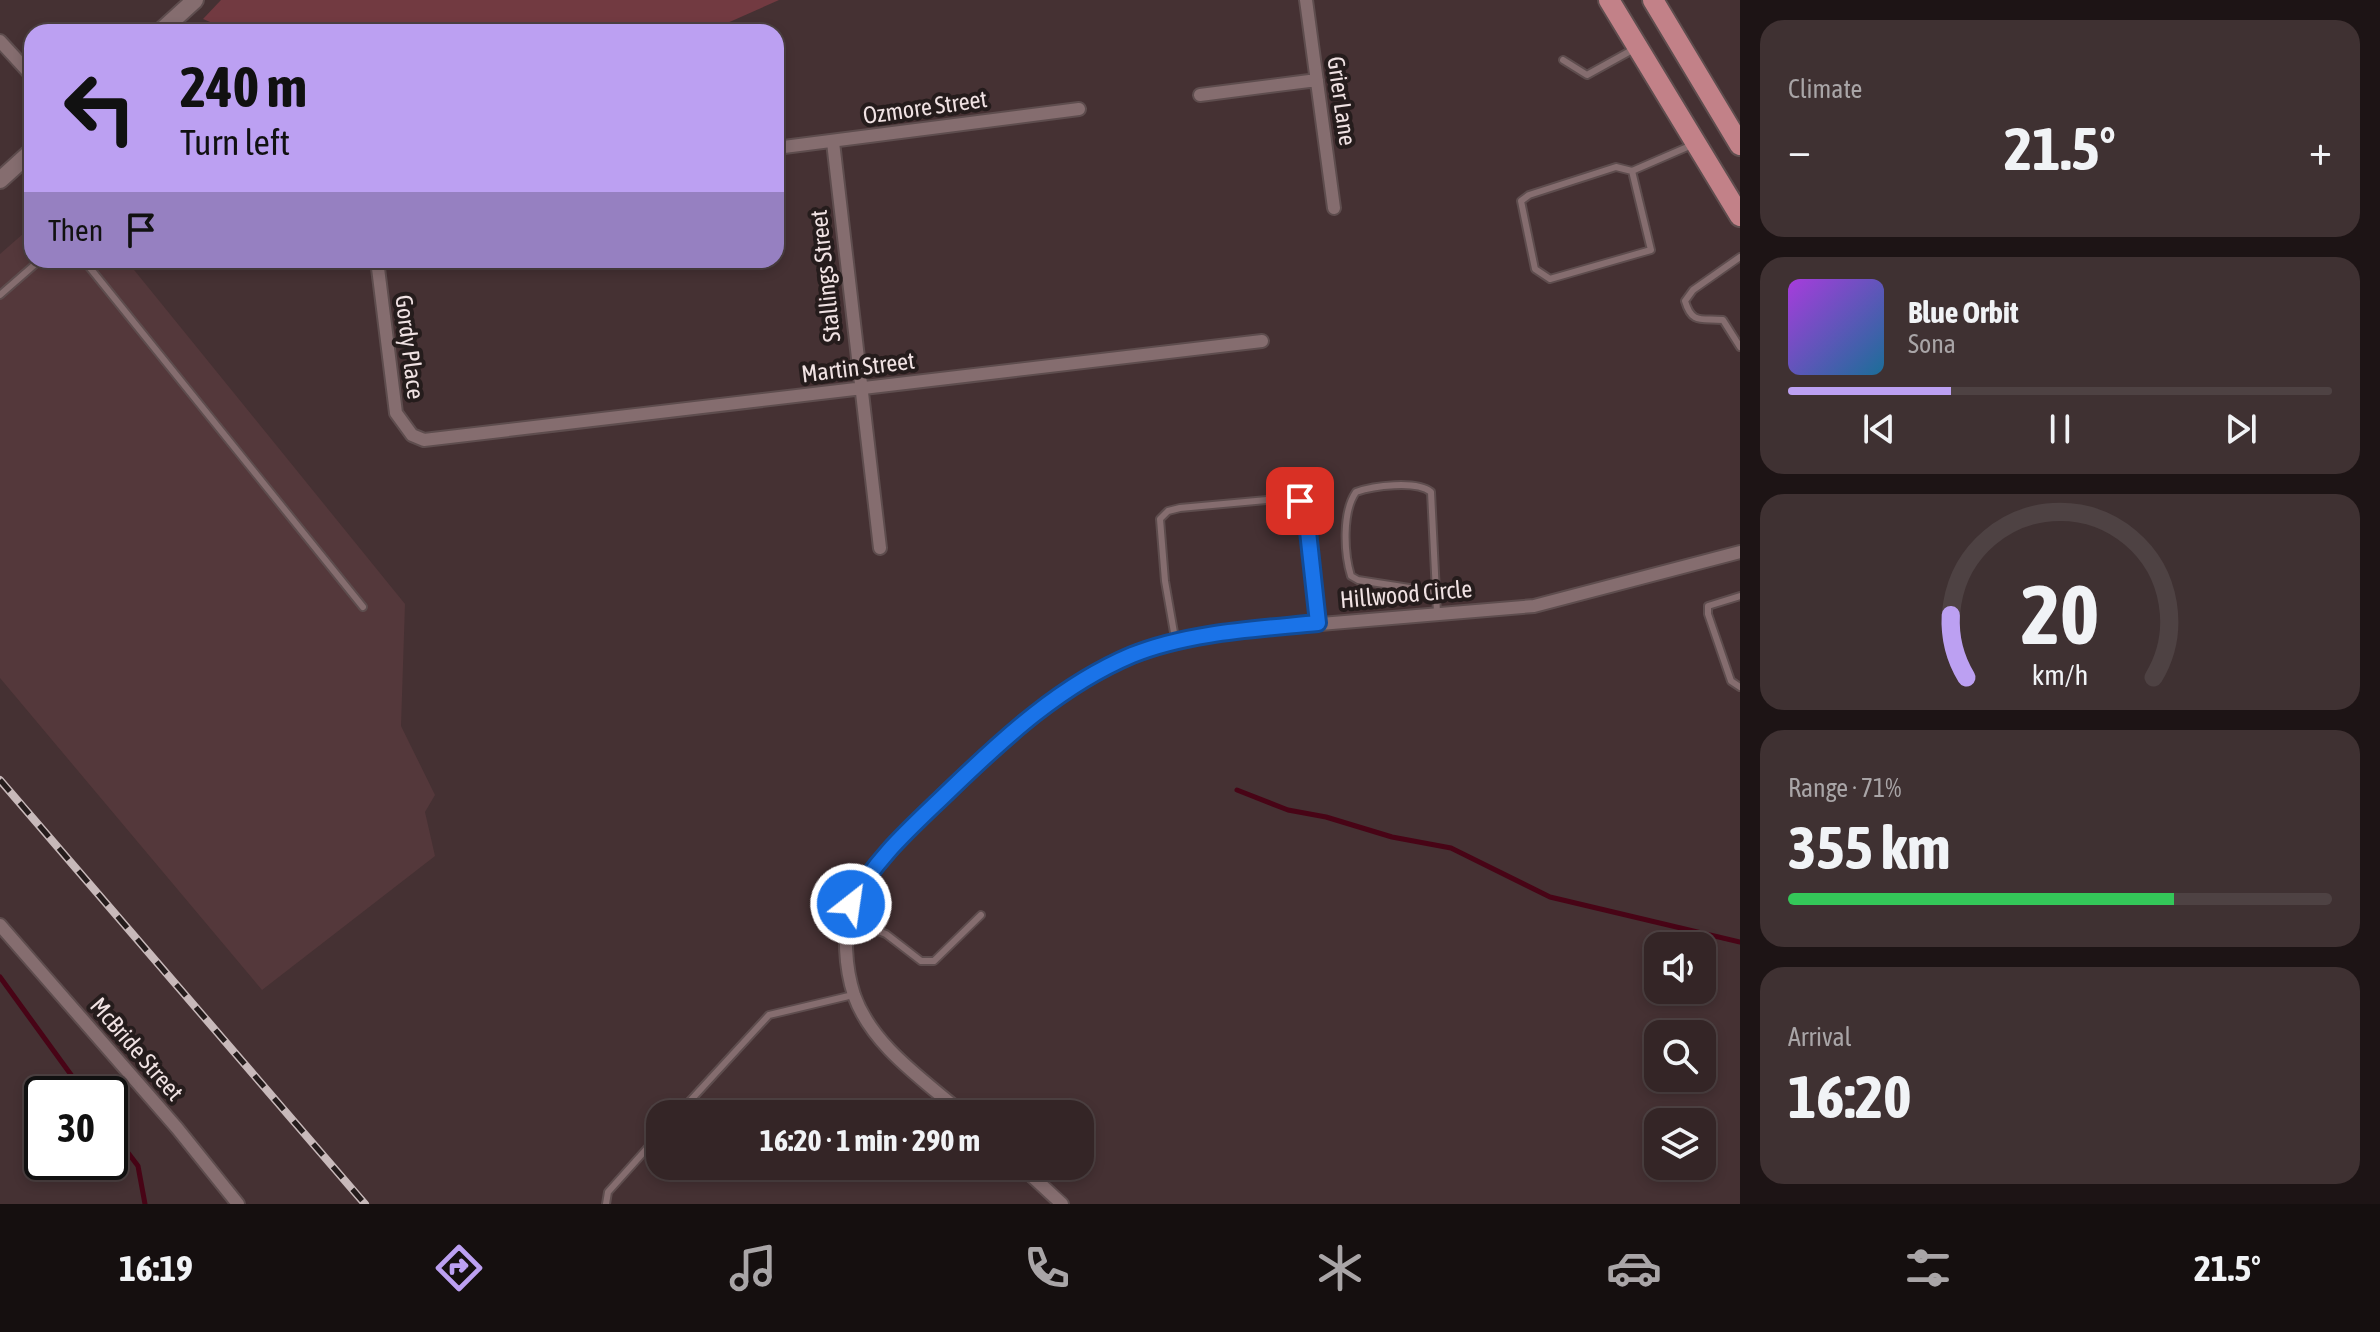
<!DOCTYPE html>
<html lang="en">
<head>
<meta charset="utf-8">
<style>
  :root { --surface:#342526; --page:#3f3132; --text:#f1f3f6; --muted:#a9a5a7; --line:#4e4243; --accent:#bca0f2 }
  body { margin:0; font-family:"Asap Condensed",sans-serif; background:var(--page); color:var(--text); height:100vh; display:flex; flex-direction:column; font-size:30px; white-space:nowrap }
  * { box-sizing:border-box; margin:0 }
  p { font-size:26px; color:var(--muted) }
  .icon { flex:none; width:44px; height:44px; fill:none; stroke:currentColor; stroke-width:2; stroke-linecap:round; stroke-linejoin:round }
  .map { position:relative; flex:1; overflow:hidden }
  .sheet { display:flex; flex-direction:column; gap:20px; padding:20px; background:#1d1415; width:640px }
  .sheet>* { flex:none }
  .guide { position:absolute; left:24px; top:24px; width:760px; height:244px; border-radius:24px; box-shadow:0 4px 12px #0003,0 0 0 2px var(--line); background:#bca0f2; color:#111; overflow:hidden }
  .fabs { position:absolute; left:1644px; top:932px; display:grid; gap:16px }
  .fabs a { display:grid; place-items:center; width:72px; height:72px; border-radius:16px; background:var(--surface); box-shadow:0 4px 12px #0003,0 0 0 2px var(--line); font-size:40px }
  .speed { position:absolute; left:24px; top:1076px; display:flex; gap:16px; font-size:40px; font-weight:700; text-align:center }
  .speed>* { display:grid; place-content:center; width:104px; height:104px; border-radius:50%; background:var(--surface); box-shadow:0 4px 12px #0003,0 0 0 2px var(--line); line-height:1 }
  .speed .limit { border:4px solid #111; border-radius:12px; background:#fff; color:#111 }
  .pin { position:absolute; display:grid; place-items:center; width:68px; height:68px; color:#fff; margin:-34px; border-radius:16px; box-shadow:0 4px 12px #0006 }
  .me { position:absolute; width:88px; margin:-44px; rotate:30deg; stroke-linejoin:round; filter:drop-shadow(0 0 6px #0008) }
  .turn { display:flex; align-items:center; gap:28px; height:168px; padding:0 24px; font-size:36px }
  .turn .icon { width:104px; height:104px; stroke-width:2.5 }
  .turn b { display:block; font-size:56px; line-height:68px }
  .then { display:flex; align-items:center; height:76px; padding:0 24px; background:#0003; gap:16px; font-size:30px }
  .big { font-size:60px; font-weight:700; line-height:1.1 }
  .sheet .widget { flex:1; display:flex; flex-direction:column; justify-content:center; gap:12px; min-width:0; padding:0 28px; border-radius:24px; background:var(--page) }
  .sheet .dial { align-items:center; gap:0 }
  .dial svg { height:208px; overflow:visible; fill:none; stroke:var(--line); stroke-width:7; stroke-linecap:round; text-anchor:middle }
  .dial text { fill:var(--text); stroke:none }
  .song { display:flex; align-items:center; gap:24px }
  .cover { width:96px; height:96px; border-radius:12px; background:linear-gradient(135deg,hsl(280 70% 55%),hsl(200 70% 35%)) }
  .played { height:8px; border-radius:4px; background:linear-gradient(90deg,var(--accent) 30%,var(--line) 30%) }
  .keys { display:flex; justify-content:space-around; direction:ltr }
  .heat { display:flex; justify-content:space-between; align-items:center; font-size:44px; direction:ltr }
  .charge { height:12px; border-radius:6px; background:linear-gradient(90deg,#34c759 71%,var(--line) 0) }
  .trip { position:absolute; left:646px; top:1100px; width:448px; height:80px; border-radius:24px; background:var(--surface); box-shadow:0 4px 12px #0003,0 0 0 2px var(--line); font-weight:700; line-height:80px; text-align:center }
  .tabs { display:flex; height:128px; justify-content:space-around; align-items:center; background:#150f0f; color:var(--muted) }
  .tabs .icon { width:56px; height:56px }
  .tabs .active { color:var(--accent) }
  .tabs b { font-size:36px; color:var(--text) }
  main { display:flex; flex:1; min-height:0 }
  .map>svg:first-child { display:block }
  .built { fill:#54383b }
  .green { fill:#723a41 }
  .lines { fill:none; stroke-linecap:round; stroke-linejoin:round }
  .stream { stroke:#480416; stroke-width:5 }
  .service-casing { stroke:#5e4d4e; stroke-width:10 }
  .minor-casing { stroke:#5e4d4e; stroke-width:16 }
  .tertiary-casing { stroke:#5e4d4e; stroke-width:20 }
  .primary-casing { stroke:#5e4d4e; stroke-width:24 }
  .service { stroke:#856d6f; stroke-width:6 }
  .minor { stroke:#856d6f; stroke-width:12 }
  .tertiary { stroke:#856d6f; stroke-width:16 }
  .primary { stroke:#c28188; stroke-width:20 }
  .rail-casing { stroke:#c8b9ba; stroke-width:8 }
  .rail { stroke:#251c1c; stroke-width:5; stroke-dasharray:15; stroke-linecap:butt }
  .route-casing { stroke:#114b97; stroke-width:20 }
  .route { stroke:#1a73e8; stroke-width:14 }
  .labels { text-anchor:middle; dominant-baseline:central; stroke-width:8; stroke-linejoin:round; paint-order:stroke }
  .street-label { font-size:24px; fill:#f0e2e3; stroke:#251c1c }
</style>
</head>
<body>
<main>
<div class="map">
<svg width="1740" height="1204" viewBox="0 0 1740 1204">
  <rect width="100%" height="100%" fill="#453133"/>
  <!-- built -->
  <path class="built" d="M32,226V260H126L405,604L401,726L435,795L425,812L435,856L262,990L0,678V254Z"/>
  <!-- green -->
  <path class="green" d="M221,0H779L725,24L655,32H234L203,19Z"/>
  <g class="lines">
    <!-- stream -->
    <path class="stream" d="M1237,790L1288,810L1326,817L1392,837L1451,848L1550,897L1740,942
      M0,977L85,1094
      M110,1129L138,1166L145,1204"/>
    <defs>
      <path id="service" d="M1563,60L1587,75L1634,49
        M1632,171L1616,167L1529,195L1521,201L1535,269L1550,279L1651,250L1632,171L1692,145
        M1740,257L1693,290L1685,301C1692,325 1702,318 1723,320L1740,347
        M50,260L86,263L363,607
        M0,295L40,260
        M1435,592L1358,580L1351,576C1344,553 1342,512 1356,492C1373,486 1416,480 1431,492L1437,613
        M1740,596L1708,606V614L1731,681L1740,687
        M1176,644L1165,581L1160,519L1168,511L1180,508L1287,498L1300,501L1306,513L1318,623
        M849,920L886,934L921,961H934L981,915
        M678,1114L769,1015L853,995
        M606,1204L608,1192L660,1134"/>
      <path id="minor" d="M1306,0L1334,208
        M0,41L32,76
        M1200,95L1317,80
        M833,142L880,548
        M776,148L1079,109
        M377,260L396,413L412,435L424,440L1262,341
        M0,925L177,1128L238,1204
        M963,1114C924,1080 872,1046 854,995C845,967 843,933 851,905C865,856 1030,711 1078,682C1094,672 1114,662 1132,655C1165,642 1204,637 1238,631L1534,606L1740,552
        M1021,1166L1062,1204"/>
      <path id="tertiary" d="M160,32L195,0
        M0,180L32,151"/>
      <path id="primary" d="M1609,0L1740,216
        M1653,0L1740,145"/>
    </defs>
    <!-- service casing -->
    <use href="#service" class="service-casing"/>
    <!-- minor casing -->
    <use href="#minor" class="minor-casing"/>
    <!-- tertiary casing -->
    <use href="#tertiary" class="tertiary-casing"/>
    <!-- primary casing -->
    <use href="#primary" class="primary-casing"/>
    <!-- service -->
    <use href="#service" class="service"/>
    <!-- minor -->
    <use href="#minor" class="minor"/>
    <!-- tertiary -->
    <use href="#tertiary" class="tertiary"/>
    <!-- primary -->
    <use href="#primary" class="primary"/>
    <defs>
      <path id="rail" d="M0,780L365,1204"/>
    </defs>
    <!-- rail casing -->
    <use href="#rail" class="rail-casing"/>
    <!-- rail -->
    <use href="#rail" class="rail"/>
  </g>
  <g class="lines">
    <defs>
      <path id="route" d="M851,904C875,858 914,825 951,789C1005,737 1061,685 1132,655C1189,632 1258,629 1318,623L1306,513L1300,501"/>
    </defs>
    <!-- route casing -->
    <use href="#route" class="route-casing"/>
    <!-- route -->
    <use href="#route" class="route"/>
  </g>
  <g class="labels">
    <!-- street labels -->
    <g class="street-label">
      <text transform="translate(1342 101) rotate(82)">Grier Lane</text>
      <text transform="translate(925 107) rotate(-8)">Ozmore Street</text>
      <text transform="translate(825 276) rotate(-96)">Stallings Street</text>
      <text transform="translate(410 347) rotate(83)">Gordy Place</text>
      <text transform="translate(858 367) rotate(-7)">Martin Street</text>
      <text transform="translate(1406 594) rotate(-5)">Hillwood Circle</text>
      <text transform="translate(137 1049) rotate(49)">McBride Street</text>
    </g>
  </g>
</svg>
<div class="fabs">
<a><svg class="icon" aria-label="sound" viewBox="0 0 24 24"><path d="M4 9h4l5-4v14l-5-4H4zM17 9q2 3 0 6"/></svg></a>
<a><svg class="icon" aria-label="search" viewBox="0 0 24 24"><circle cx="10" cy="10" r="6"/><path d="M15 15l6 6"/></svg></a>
<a><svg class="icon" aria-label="layers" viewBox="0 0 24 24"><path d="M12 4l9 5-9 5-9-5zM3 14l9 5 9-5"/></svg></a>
</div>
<div class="speed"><div class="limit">30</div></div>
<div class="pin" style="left:1300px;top:501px;background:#d93025"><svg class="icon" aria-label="arrive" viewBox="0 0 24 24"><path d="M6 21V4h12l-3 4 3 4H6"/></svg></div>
<svg class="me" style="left:851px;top:904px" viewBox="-20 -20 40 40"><circle r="17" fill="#1a73e8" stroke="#fff" stroke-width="3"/><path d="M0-11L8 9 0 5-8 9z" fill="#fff"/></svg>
<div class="trip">16:20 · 1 min · 290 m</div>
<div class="guide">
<div class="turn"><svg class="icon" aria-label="left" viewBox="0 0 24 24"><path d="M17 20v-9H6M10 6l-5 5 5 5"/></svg><div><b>240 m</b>Turn left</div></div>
<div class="then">Then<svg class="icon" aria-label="arrive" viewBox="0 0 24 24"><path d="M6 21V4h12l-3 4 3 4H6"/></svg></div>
</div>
</div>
<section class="sheet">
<div class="widget"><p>Climate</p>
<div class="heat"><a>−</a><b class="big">21.5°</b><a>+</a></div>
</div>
<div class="widget">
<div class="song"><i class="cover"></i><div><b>Blue Orbit</b><p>Sona</p></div></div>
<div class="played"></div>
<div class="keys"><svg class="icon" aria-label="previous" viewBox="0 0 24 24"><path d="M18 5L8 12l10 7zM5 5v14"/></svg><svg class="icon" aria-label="pause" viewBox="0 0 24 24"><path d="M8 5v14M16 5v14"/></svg><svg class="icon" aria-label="next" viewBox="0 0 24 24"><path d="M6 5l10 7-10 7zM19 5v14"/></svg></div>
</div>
<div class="widget dial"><svg viewBox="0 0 100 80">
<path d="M14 69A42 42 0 1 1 86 69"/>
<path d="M14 69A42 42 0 0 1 8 45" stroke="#bca0f2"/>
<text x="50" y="56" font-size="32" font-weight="700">20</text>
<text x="50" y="72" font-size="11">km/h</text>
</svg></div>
<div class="widget"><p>Range · 71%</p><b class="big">355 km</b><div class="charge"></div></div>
<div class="widget"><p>Arrival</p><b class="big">16:20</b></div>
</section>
</main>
<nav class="tabs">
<b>16:19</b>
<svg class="icon active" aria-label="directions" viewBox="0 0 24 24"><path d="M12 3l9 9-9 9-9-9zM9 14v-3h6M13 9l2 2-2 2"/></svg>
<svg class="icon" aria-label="music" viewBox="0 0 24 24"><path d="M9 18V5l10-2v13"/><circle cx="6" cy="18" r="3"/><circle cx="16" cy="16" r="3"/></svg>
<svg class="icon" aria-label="phone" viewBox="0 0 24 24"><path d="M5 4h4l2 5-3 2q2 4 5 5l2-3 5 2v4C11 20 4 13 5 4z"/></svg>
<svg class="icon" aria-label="climate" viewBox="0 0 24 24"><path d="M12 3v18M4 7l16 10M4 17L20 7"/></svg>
<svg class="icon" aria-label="car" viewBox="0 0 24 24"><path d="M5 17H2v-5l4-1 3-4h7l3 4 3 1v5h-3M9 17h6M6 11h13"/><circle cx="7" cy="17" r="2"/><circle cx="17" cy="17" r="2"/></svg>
<svg class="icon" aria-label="filters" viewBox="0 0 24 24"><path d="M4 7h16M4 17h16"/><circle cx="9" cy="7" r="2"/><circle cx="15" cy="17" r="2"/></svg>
<b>21.5°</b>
</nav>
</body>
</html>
